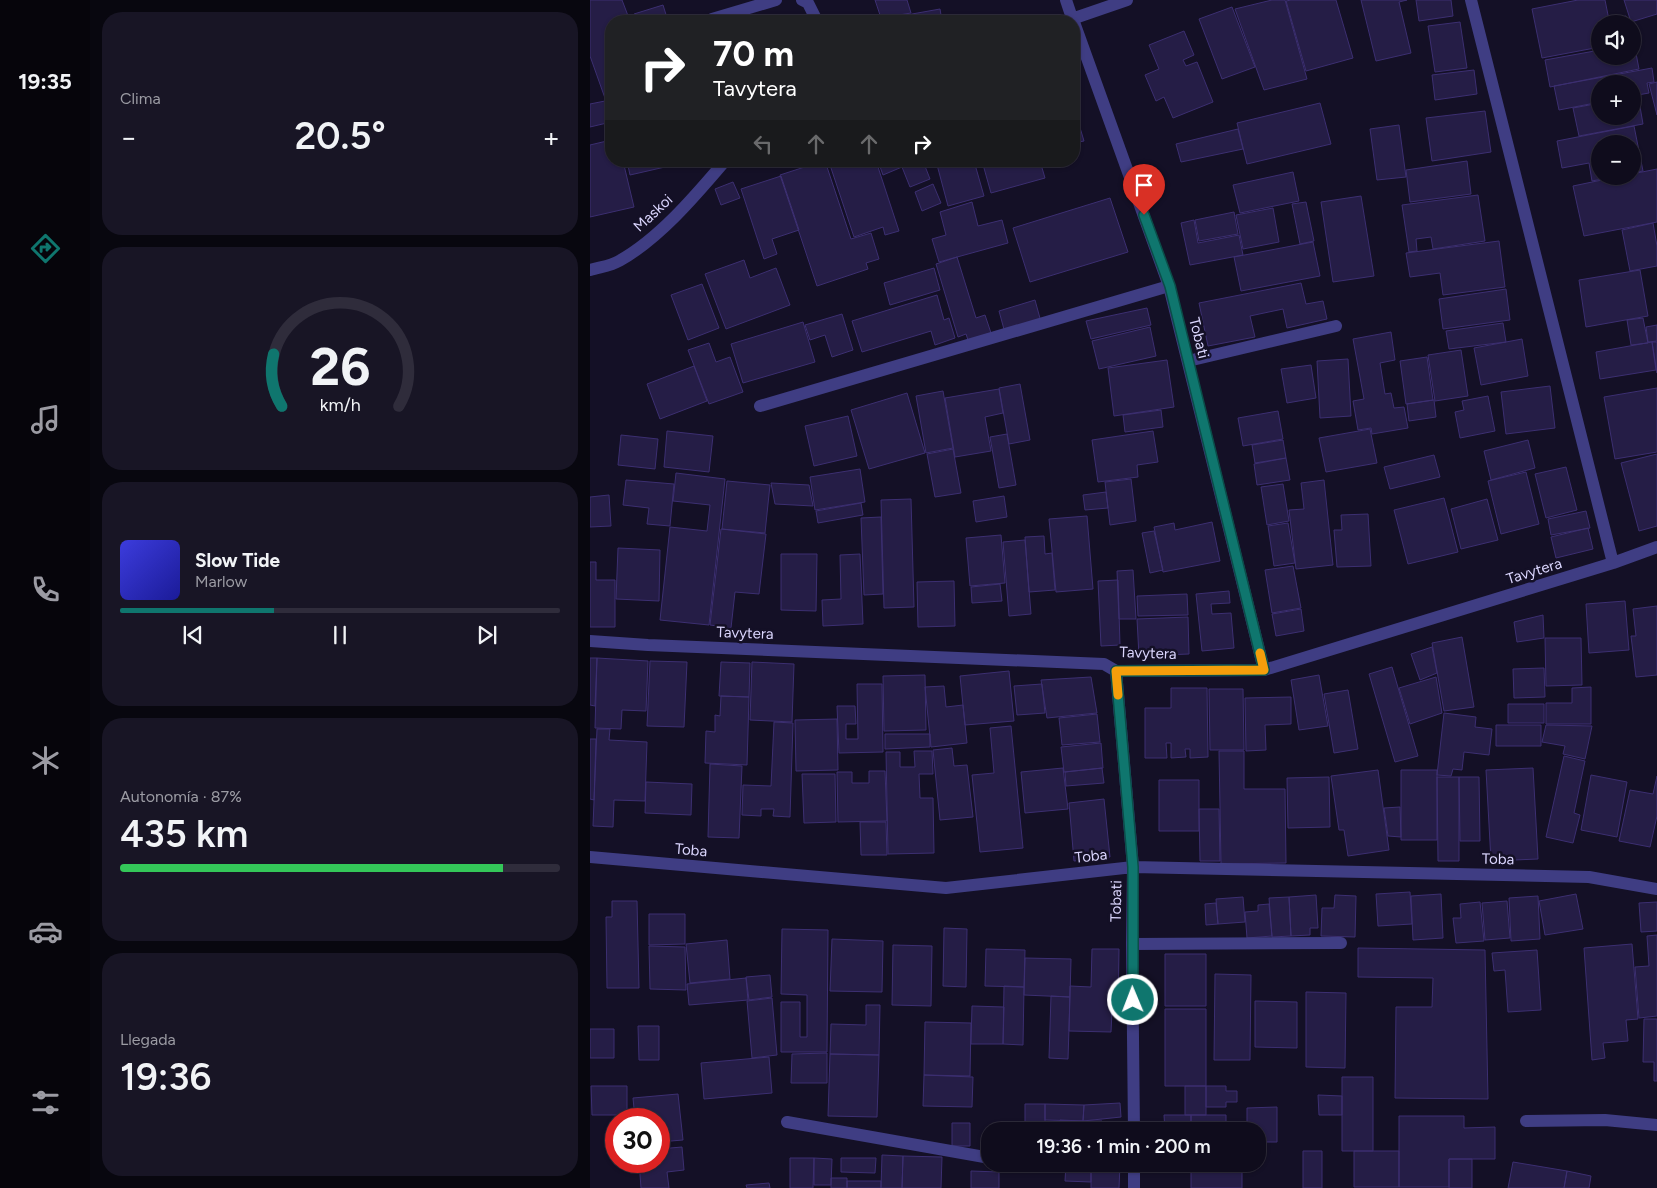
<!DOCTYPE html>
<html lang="es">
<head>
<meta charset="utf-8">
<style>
  :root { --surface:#0f0c1c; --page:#181525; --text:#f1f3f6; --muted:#9b9ba3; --line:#2f2c3b; --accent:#0f766e }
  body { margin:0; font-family:Figtree,sans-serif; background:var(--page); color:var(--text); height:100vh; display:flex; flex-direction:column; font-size:19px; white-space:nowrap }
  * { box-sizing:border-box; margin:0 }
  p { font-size:16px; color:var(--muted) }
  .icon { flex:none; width:28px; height:28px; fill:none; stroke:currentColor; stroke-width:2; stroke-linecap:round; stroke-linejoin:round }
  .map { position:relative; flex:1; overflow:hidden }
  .drawer { display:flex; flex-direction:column; gap:12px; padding:12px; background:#08070f; width:500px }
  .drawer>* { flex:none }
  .guide { position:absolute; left:15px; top:15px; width:475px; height:152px; border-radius:20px; box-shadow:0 1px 4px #0004,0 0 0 1px var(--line); background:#202124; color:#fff; overflow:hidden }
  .buttons { position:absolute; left:1001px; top:15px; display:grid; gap:10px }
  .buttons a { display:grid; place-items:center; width:50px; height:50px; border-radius:50%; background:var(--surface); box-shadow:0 1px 4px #0004,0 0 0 1px var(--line); font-size:25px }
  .speed { position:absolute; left:15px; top:1108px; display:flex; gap:10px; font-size:25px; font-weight:700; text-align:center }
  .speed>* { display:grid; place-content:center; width:65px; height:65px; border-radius:50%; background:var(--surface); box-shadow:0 1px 4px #0004,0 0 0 1px var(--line); line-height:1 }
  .speed .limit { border:8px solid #d22; background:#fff; color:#111 }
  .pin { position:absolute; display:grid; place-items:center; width:42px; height:42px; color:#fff; margin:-51px -21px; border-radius:50% 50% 50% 0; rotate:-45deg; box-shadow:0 0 5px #0007 }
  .pin .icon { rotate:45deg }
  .me { position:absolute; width:55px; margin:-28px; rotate:359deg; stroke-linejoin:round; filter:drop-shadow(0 0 4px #0008) }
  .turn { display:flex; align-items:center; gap:18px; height:105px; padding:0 25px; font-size:22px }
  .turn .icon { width:65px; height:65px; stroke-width:2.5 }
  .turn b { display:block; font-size:35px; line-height:42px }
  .lanes { display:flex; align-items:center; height:48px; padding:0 25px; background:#0003; justify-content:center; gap:25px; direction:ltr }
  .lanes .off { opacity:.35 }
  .big { font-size:38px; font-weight:600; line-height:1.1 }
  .drawer .tile { flex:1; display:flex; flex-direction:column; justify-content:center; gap:8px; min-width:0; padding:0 18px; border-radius:20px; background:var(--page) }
  .drawer .dial { align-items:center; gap:0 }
  .dial svg { height:130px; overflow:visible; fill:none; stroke:var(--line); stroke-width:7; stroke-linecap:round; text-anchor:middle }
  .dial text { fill:var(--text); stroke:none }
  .song { display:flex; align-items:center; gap:15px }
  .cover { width:60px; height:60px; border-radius:8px; background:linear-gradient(135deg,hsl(240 70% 55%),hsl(240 70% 35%)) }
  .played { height:5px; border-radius:2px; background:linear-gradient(90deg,var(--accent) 35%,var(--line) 35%) }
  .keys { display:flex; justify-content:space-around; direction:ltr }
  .heat { display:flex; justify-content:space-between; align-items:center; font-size:28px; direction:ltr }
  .charge { height:8px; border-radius:4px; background:linear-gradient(90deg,#34c759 87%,var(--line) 0) }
  .trip { position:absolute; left:391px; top:1122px; width:285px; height:50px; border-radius:20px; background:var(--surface); box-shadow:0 1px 4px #0004,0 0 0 1px var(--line); font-weight:600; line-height:50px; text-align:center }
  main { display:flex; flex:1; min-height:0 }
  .dock { display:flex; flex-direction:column; width:90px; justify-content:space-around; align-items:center; background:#06050b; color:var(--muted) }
  .dock .icon { width:35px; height:35px }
  .dock .active { color:var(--accent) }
  .dock b { font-size:22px; color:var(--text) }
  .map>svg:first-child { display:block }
  .building { fill:#251d46; stroke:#3c2f71 }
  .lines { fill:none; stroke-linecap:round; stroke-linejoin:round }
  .service { stroke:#3f3d83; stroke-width:12 }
  .minor { stroke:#3f3d83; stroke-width:12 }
  .route-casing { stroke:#0a4d48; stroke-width:12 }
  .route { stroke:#0f766e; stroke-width:9 }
  .slow { stroke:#f59e0b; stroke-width:9 }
  .labels { text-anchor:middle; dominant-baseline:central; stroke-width:5; stroke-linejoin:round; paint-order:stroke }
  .street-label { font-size:15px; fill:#dbd6fe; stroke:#141026 }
</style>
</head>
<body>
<main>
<nav class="dock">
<b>19:35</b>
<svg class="icon active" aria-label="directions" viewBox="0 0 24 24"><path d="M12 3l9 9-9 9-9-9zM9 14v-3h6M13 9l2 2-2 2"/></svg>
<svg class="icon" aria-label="music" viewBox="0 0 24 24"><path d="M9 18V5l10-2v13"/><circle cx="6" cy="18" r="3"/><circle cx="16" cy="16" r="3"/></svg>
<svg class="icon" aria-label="phone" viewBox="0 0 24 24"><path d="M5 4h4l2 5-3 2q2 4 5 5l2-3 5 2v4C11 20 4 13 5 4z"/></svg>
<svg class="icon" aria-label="climate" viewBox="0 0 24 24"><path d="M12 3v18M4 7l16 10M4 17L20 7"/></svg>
<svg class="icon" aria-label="car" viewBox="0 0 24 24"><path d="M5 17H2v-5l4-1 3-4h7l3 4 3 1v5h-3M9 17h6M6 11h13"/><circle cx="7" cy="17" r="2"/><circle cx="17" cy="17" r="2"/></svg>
<svg class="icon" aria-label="filters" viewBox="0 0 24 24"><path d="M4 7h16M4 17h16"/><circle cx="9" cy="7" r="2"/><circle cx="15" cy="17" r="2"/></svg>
</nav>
<section class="drawer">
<div class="tile"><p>Clima</p>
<div class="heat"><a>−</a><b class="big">20.5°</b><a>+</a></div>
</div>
<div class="tile dial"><svg viewBox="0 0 100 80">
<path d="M14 69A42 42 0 1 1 86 69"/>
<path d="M14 69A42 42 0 0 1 9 37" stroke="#0f766e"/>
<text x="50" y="56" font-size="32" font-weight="700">26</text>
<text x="50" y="72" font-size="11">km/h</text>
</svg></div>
<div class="tile">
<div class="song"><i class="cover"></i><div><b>Slow Tide</b><p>Marlow</p></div></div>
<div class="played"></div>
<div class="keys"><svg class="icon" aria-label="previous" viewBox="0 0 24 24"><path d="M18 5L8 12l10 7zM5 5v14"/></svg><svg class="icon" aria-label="pause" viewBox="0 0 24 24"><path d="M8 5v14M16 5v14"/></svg><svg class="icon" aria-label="next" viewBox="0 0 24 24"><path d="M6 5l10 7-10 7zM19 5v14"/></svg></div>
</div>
<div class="tile"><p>Autonomía · 87%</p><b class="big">435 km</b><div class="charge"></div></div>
<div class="tile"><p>Llegada</p><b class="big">19:36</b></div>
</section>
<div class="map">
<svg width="1067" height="1188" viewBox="0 0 1067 1188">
  <rect width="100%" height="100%" fill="#141026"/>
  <!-- building -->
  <path class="building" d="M0,0H32L40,21H21V99L16,101L0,56Z
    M285,0H317L321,13L291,18Z
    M682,0H695L717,79L674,90L645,9Z
    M701,0H746L763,58L716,71L696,1Z
    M771,0H817L809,2L821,53L786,61Z
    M826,0H861L863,16L829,21Z
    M988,0H1015L1019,20L1036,16L1038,24H1010V47L952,58L942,9Z
    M1034,0H1067V14L1041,22Z
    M73,5L78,21H46L44,14Z
    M642,7L665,67L632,79L609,19Z
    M350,9L352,21H295L294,19Z
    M870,22L877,68L845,72L838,26Z
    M594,31L604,55L593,60L596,66L607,62L623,102L583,118L574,97L566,101L555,75L569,69L559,45Z
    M1042,43H1044L1049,69L960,87L955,60L1010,50V56H1042Z
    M1062,68L1064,82L1057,83L1059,93L1042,96V84H1010V102L969,110L964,86Z
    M884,70L887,94L845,100L842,75Z
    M1067,82V115L1059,84Z
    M1048,95L1053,124L989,136L983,108L1010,103V116H1042V96Z
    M15,101L21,122L0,127V104Z
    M730,103L741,144L657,164L647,123Z
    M484,111H485L494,141L484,143Z
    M895,111L901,152L842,161L836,118Z
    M809,125L816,177L787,180L780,129Z
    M1044,126L1053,171L1042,173V144H1010V176H1028L1002,181L999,163L972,168L967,141Z
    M648,129L653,149L591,162L586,144Z
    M21,140V161H33L44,207L0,217V145Z
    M37,161H74L75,167L40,175Z
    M233,161H235L261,239L281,233L289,259L276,263L278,269L227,286L190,175Z
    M242,161H286L309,231L295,235L293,227L264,237L239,162Z
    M288,161H333L340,179L320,187L312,167L293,175Z
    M346,161H384L394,196L358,206Z
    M392,161H450L455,178L401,193Z
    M877,161L881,194L820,202L816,170Z
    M1067,169V222L994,236L983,186L1031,176H1042V174Z
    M703,172L709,201L650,213L643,185Z
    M191,176L209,230L182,239L187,254L174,259L151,189Z
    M143,182L150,198L131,205L125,189Z
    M343,184L351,203L332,211L325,192Z
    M888,195L895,241L843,249L841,237L826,239L827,251L819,252L812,205Z
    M771,196L784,276L743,282L731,202Z
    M520,198L538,252L440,282L423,228Z
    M382,202L388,226L412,220L418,243L349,262L342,239L356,235L350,212Z
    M716,202L724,241L710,244L702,204Z
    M683,208L689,242L653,249L646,215Z
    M644,212L648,234L609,241L605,220Z
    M604,220L608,243L649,235L653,255L600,265L591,223Z
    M1063,223L1067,246V266L1040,271L1032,230Z
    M909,241L915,287L853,295L850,273L820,277L816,253Z
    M723,242L730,276L651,291L644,257Z
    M367,257L386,318L395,315L401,333L378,340L376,334L368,337L346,264Z
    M154,260L160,278L186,268L200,305L136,329L115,274Z
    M344,268L350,290L300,305L294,283Z
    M1050,270L1058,316L996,327L989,280Z
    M711,283L716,304L733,301L737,319L697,328L693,309L660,316L665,337L618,346L609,303Z
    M112,284L129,328L98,340L81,295Z
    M916,289L920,320L853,329L849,299Z
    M347,295L354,320L359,318L365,338L345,345L341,331L272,352L262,321Z
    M445,300L451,322L415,333L409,311Z
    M557,308L561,325L501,339L496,321Z
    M252,314L263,350L242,357L235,335L220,340L215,325Z
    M1053,318L1058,343L1041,345L1037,320Z
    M213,322L225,362L153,383L141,344Z
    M913,323L916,342L859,349L856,331Z
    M1067,325V341L1058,342L1056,327Z
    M560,327L566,356L509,369L502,341Z
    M801,332L805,360L790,363L795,394L801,393L804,408L814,407L818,428L782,434L781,428L768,430L763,401L774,399L763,339Z
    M932,339L938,376L891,385L884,348Z
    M1062,342L1066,370L1010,379L1006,352Z
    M1062,342H1067V373Z
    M119,343L126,362L140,357L153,392L119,404L98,350Z
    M871,350L878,396L845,401L838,355Z
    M837,357L843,400L816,404L810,361Z
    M758,359L761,416L730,418L727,361Z
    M577,360L584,407L524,416L518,368Z
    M721,365L726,398L697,403L691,369Z
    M104,366L117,401L70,419L57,384Z
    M430,384L440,440L419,444L409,388Z
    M960,386L965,428L916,434L911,392Z
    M1067,388V452L1025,459L1014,397Z
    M409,389L413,413L395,417L401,451L365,457L355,398Z
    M353,391L363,448L336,453L326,396Z
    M317,393L335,453L279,469L261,410Z
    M898,396L905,431L870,438L865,412L874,410L872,401Z
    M844,400L846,417L819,421L817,404Z
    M571,410L573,427L535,432L533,415Z
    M688,411L693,439L653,446L648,418Z
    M258,416L267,456L224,466L215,426Z
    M780,429L787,463L736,472L729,438Z
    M77,431L123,436L119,472L74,467Z
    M563,431L568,462L547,465L548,477L508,482L502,440Z
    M417,434L426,485L409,488L400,437Z
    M31,435L68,439L65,469L28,465Z
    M693,440L696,458L665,463L662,445Z
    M938,440L945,468L901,480L894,451Z
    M363,449L371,493L345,497L337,454Z
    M1067,454V526L1049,531L1031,463Z
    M844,455L850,477L800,489L794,467Z
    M696,458L700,480L667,485L664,464Z
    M976,467L987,510L956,518L945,474Z
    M270,469L275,502L225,510L220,477Z
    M936,472L949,524L911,534L898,481Z
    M86,473L135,479L119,625L70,620L80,527L117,531L120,505L83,501Z
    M541,479L546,521L520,525L515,482Z
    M36,480L84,484L80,526L57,524L59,508L33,505Z
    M734,480L743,565L706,569L699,510L714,509L711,483Z
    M137,481L180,485L175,533L132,529Z
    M181,483L219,485L223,506L185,504Z
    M693,484L699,521L677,525L671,487Z
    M516,492L518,508L495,510L493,495Z
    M19,495L21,526L0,527V497Z
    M414,496L417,517L386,522L383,501Z
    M854,498L868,552L818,564L804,510Z
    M321,499L324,607L294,608L291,500Z
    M897,499L908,540L871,549L861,509Z
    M271,503L273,515L228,523L226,511Z
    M996,511L1000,528L961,535L958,519Z
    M778,514L781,566L747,567L744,530H752L751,515Z
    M497,516L503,589L466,592L459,519Z
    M291,517L293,594L274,595L271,518Z
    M622,522L630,561L573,572L564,527L584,523L585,530Z
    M698,523L705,563L684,566L678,526Z
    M998,528L1003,549L966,558L961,537Z
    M131,529L176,534L169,594L145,592L141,628L120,625Z
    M564,531L573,570L560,573L552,533Z
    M411,535L415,583L380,586L376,538Z
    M454,536L455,554L462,553L465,590L439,592L435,537Z
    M435,540L441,614L419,616L413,542Z
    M28,548L70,550L69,601L26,599Z
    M191,554H227L226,611L191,610Z
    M270,554L273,624L233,626L232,600L251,599L250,555Z
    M0,562H6V580H25V627H0Z
    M703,566L711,608L682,613L675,570Z
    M543,570L546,619H529L527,571Z
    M528,580L530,645L511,646L508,581Z
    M364,581L365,626L328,627L327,582Z
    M410,584L412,601L382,603L381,587Z
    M639,591L640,603L621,604L622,614L641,613L644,648L612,651L606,594Z
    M597,594L598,615L548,616L547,596Z
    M1035,601L1039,650L999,653L996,604Z
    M1067,606V675L1046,677L1041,636H1046L1043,609Z
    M711,609L714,631L686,636L682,614Z
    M953,615L954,638L927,642L924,622Z
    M598,617L599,654L549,656L547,619Z
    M872,637L884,707L854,711L842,643Z
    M955,638H991L992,685L956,686Z
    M842,647L847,673L830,680L821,654Z
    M0,658H7L5,706L0,705Z
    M7,658L58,661L56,711L32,710L31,729L5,728Z
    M60,661L97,662L94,727L57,726Z
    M131,662L160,663L159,697L129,696Z
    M162,662L204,664L202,722L160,720Z
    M802,667L828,756L805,762L779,674Z
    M954,668L955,697L924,698L923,669Z
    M419,671L424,721L375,725L370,676Z
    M335,675L336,730L294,731L293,676Z
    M729,675L738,726L709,730L701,680Z
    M501,677L507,713L457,718L451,680Z
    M846,677L852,713L820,724L809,688Z
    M267,684H292L293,752L249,753L247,706H265L266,724H256V739H268Z
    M452,684L455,713L427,715L424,686Z
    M354,686L356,707L373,705L377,743L341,747L335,687Z
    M1001,687V724H956V703H982V688Z
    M581,688H617L618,757L600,758V749H595L596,757L581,758V743H576L577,758H555V708H581Z
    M619,689H653L654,750H620Z
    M758,690L768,749L744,753L734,694Z
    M131,696L159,697L157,765L115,763L116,731L125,732V715L130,716Z
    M701,697V724L675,725L676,750L656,751L655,698Z
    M918,704H954V723H918Z
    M854,713L886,717L885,727L902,729L899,755L874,752L872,770L863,769L861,776L847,775Z
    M507,714L510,742L472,745L469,718Z
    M247,719L248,770L206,771L205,720Z
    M184,722L203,723L200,817L183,816L184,809H171V816L152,815L153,785L181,786Z
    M906,725H951V746H906Z
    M956,725L1002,726L995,759L973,754L975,746L952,742Z
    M421,726L433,848L390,852L382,775L404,773L400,728Z
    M7,729H20L19,740L57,742L55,801L24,800L23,827L3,826Z
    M295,734H340V747L295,749Z
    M0,739H6L4,800L0,799Z
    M511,743L513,768L474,772L471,747Z
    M362,748L364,766L377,765L383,817L350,820L343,750Z
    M324,751H342L343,774H329L330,798H343L344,853L298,854L296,752H310V767H325Z
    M629,751H654V789H695L696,863L631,864Z
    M974,756L995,761L984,813L990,815L983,843L956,837Z
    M120,764L152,766L149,838L118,837Z
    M473,768L478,809L435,813L431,772Z
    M512,768L514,783L476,786L475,772Z
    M943,768L948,859L901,861L896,770Z
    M788,770L799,850L758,856L754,830H749L741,776Z
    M811,770H847V840H811Z
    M279,771H295L297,821L248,822L247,772H262V783H279Z
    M212,774H245L246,822L214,823Z
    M1001,775L1037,782L1027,837L991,830Z
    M1067,776V816L1060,847L1029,841L1040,790L1063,794Z
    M739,777L740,827L698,828L697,778Z
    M847,777H869V861H848Z
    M869,777H889L890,841H870Z
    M569,780H609V831H569Z
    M56,782L102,784L101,815L55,813Z
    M514,799L520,857L484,861L479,803Z
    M810,807L811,837L798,836L794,808Z
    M609,809H629L630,861H610Z
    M270,822H296L297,855H271Z
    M820,892L822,924L788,926L786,894Z
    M851,894L853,938L823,940L821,896Z
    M986,894L993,929L955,935L949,901Z
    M726,895L728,928H720V935L701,936L699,897Z
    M745,895L766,896L765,937L731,936L732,908H744Z
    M948,896L950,939L921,941L919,898Z
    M653,897L655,922L628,924L626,899Z
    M699,897L701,936L682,937L679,898Z
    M22,901H47L49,988H17L16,917H22Z
    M917,901L920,938L895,940L892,903Z
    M890,902L894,941L866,943L863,918H871L870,904Z
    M1067,902V931L1051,932L1049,903Z
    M626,903L628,924L616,925L615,904Z
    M679,904L682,936L657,938L655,912L668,911V905Z
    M59,914H95V944L59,945Z
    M354,928L377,929L376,987L353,986Z
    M192,929L238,930L237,1052H191V1002H210V1037H217V995L191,994Z
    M1067,935V1016L1049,1018L1045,967L1059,966L1057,936Z
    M242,939L293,941L292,992L240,991Z
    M137,940L140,979L100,983L96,944Z
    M1042,944L1048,1019L1036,1020L1038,1041L1013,1043L1015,1058L1002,1060L994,948Z
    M303,945L342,946L341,1006L302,1005Z
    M59,946L95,947L96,990L60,989Z
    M768,948L895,950L898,1099L805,1098L806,1007H842L843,978L768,977Z
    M396,949L435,950L434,987L395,986Z
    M502,949H529L528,1011H522L521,1032L479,1031L480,986L501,987Z
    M947,950L951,1010L918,1012L915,970L904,971L902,953Z
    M575,954H616V1006H575Z
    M435,958L481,959L480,997L434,995Z
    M625,974L661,975L660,1060H624Z
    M180,975L182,997L159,1000L156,977Z
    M156,978L158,1000L99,1005L97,984Z
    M414,986L434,987L433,1045L413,1044Z
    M716,992L756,993L755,1068L716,1067Z
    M461,996L480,997L478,1059L459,1058Z
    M182,998L187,1055L162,1058L157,1001Z
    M665,1001L707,1002V1048L665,1047Z
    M276,1005H290L289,1055L240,1054L241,1024L276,1025Z
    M382,1006L414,1007L413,1044H381Z
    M575,1009H616V1086H575Z
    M1054,1019H1067V1081H1064V1062H1053Z
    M335,1022L381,1023L380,1076L334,1075Z
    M48,1026H69V1060H49Z
    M0,1029H24V1058H0Z
    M237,1053V1083H201L202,1054Z
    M240,1054L289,1055L287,1117L238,1116Z
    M179,1057L182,1093L114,1099L111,1063Z
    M334,1075L383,1077L382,1107L333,1106Z
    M752,1077H783V1151H752Z
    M1,1086H37V1115H2Z
    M595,1086H616V1115H595Z
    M616,1086H636V1091H647V1102H636V1107H616Z
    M88,1094L93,1140L69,1142V1119H45L43,1098Z
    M728,1095L752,1096V1115H729Z
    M530,1103L531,1117L493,1121L494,1105Z
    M435,1104H455V1131H435Z
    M455,1104L494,1105L493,1121L455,1120Z
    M687,1107V1142H668V1131H657V1108Z
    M574,1115H601V1131H575Z
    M601,1115H636V1127L648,1126V1131H601Z
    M809,1116H874V1128L905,1127V1159H859V1187H809Z
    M470,1120L493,1121V1131H470Z
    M493,1121H512V1131H493Z
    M362,1123H380V1146H362Z
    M92,1147L94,1170L77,1172L79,1188H51L49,1161H69V1149Z
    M713,1151H732V1188H713Z
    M764,1151H809V1187H764Z
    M292,1155L313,1156L312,1188H291Z
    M313,1156L352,1157L351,1188H312Z
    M200,1158H224L223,1188H200Z
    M224,1158L242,1159L241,1185H224Z
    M251,1158H286L285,1173L251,1172Z
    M859,1159H882V1188H859Z
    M923,1162L977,1171L974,1188H918Z
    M476,1164H501V1182L475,1181Z
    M501,1164H530L529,1188H501Z
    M591,1164H652V1188H601V1172H591Z
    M381,1171L409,1172V1188H381Z
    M977,1171L1001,1176L999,1188H974Z
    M241,1178H257V1188H241Z
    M257,1181H291V1188H257Z
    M179,1183L180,1188H157L156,1185Z"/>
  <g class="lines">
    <!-- service -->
    <path class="service" d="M212,0L218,3L227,21
      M122,19L186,0
      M598,361L746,326
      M170,406L579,286
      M542,944L751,943
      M936,1121L1015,1120L1067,1125
      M197,1122L400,1158"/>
    <!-- minor -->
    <path class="minor" d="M476,0L483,21
      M881,0L1023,563
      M476,21L537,0
      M484,22L579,286L674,670
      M0,270C9,267 21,266 29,261C69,239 106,195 135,161
      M0,641L58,645L514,664L526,671L674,670L1023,563L1067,547
      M526,671L543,867L542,944L544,1131
      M0,857L356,888L543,867L999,877L1067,889
      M544,1188V1164"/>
  </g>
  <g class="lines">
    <defs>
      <path id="route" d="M543,1000V867L526,671L674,670L580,286L554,215"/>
    </defs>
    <!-- route casing -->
    <use href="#route" class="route-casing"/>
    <!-- route -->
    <use href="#route" class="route"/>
    <!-- slow -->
    <path class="slow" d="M528,695L526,671L674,670L670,653"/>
  </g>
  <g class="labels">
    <!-- street labels -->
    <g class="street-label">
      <text transform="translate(63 213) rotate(-43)">Maskoi</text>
      <text transform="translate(609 338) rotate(76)">Tobati</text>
      <text transform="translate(944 571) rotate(-17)">Tavytera</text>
      <text transform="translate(155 633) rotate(2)">Tavytera</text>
      <text transform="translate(558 653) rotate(2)">Tavytera</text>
      <text transform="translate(101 850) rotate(5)">Toba</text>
      <text transform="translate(501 856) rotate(-6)">Toba</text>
      <text transform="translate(908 859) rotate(1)">Toba</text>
      <text transform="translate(526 901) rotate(-89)">Tobati</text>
    </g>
  </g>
</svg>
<div class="buttons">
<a><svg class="icon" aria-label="sound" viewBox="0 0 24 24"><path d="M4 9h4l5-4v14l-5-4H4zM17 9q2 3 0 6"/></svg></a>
<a>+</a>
<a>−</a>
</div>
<div class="speed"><div class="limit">30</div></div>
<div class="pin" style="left:554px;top:215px;background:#d93025"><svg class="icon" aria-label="arrive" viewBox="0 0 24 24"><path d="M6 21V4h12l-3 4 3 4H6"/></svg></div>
<svg class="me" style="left:543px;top:1000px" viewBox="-20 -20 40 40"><circle r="17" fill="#0f766e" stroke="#fff" stroke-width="3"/><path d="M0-11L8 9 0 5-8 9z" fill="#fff"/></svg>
<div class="trip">19:36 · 1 min · 200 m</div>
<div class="guide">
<div class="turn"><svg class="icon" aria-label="right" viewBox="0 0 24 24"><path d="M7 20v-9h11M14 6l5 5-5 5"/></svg><div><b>70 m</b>Tavytera</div></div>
<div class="lanes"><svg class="icon off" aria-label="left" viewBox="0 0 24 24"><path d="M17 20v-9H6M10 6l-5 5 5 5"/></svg><svg class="icon off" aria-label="ahead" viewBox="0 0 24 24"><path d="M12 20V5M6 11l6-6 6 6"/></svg><svg class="icon off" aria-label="ahead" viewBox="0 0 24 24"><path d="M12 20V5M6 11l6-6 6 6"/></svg><svg class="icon" aria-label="right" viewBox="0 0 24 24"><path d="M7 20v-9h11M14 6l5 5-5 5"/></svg></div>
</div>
</div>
</main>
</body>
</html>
